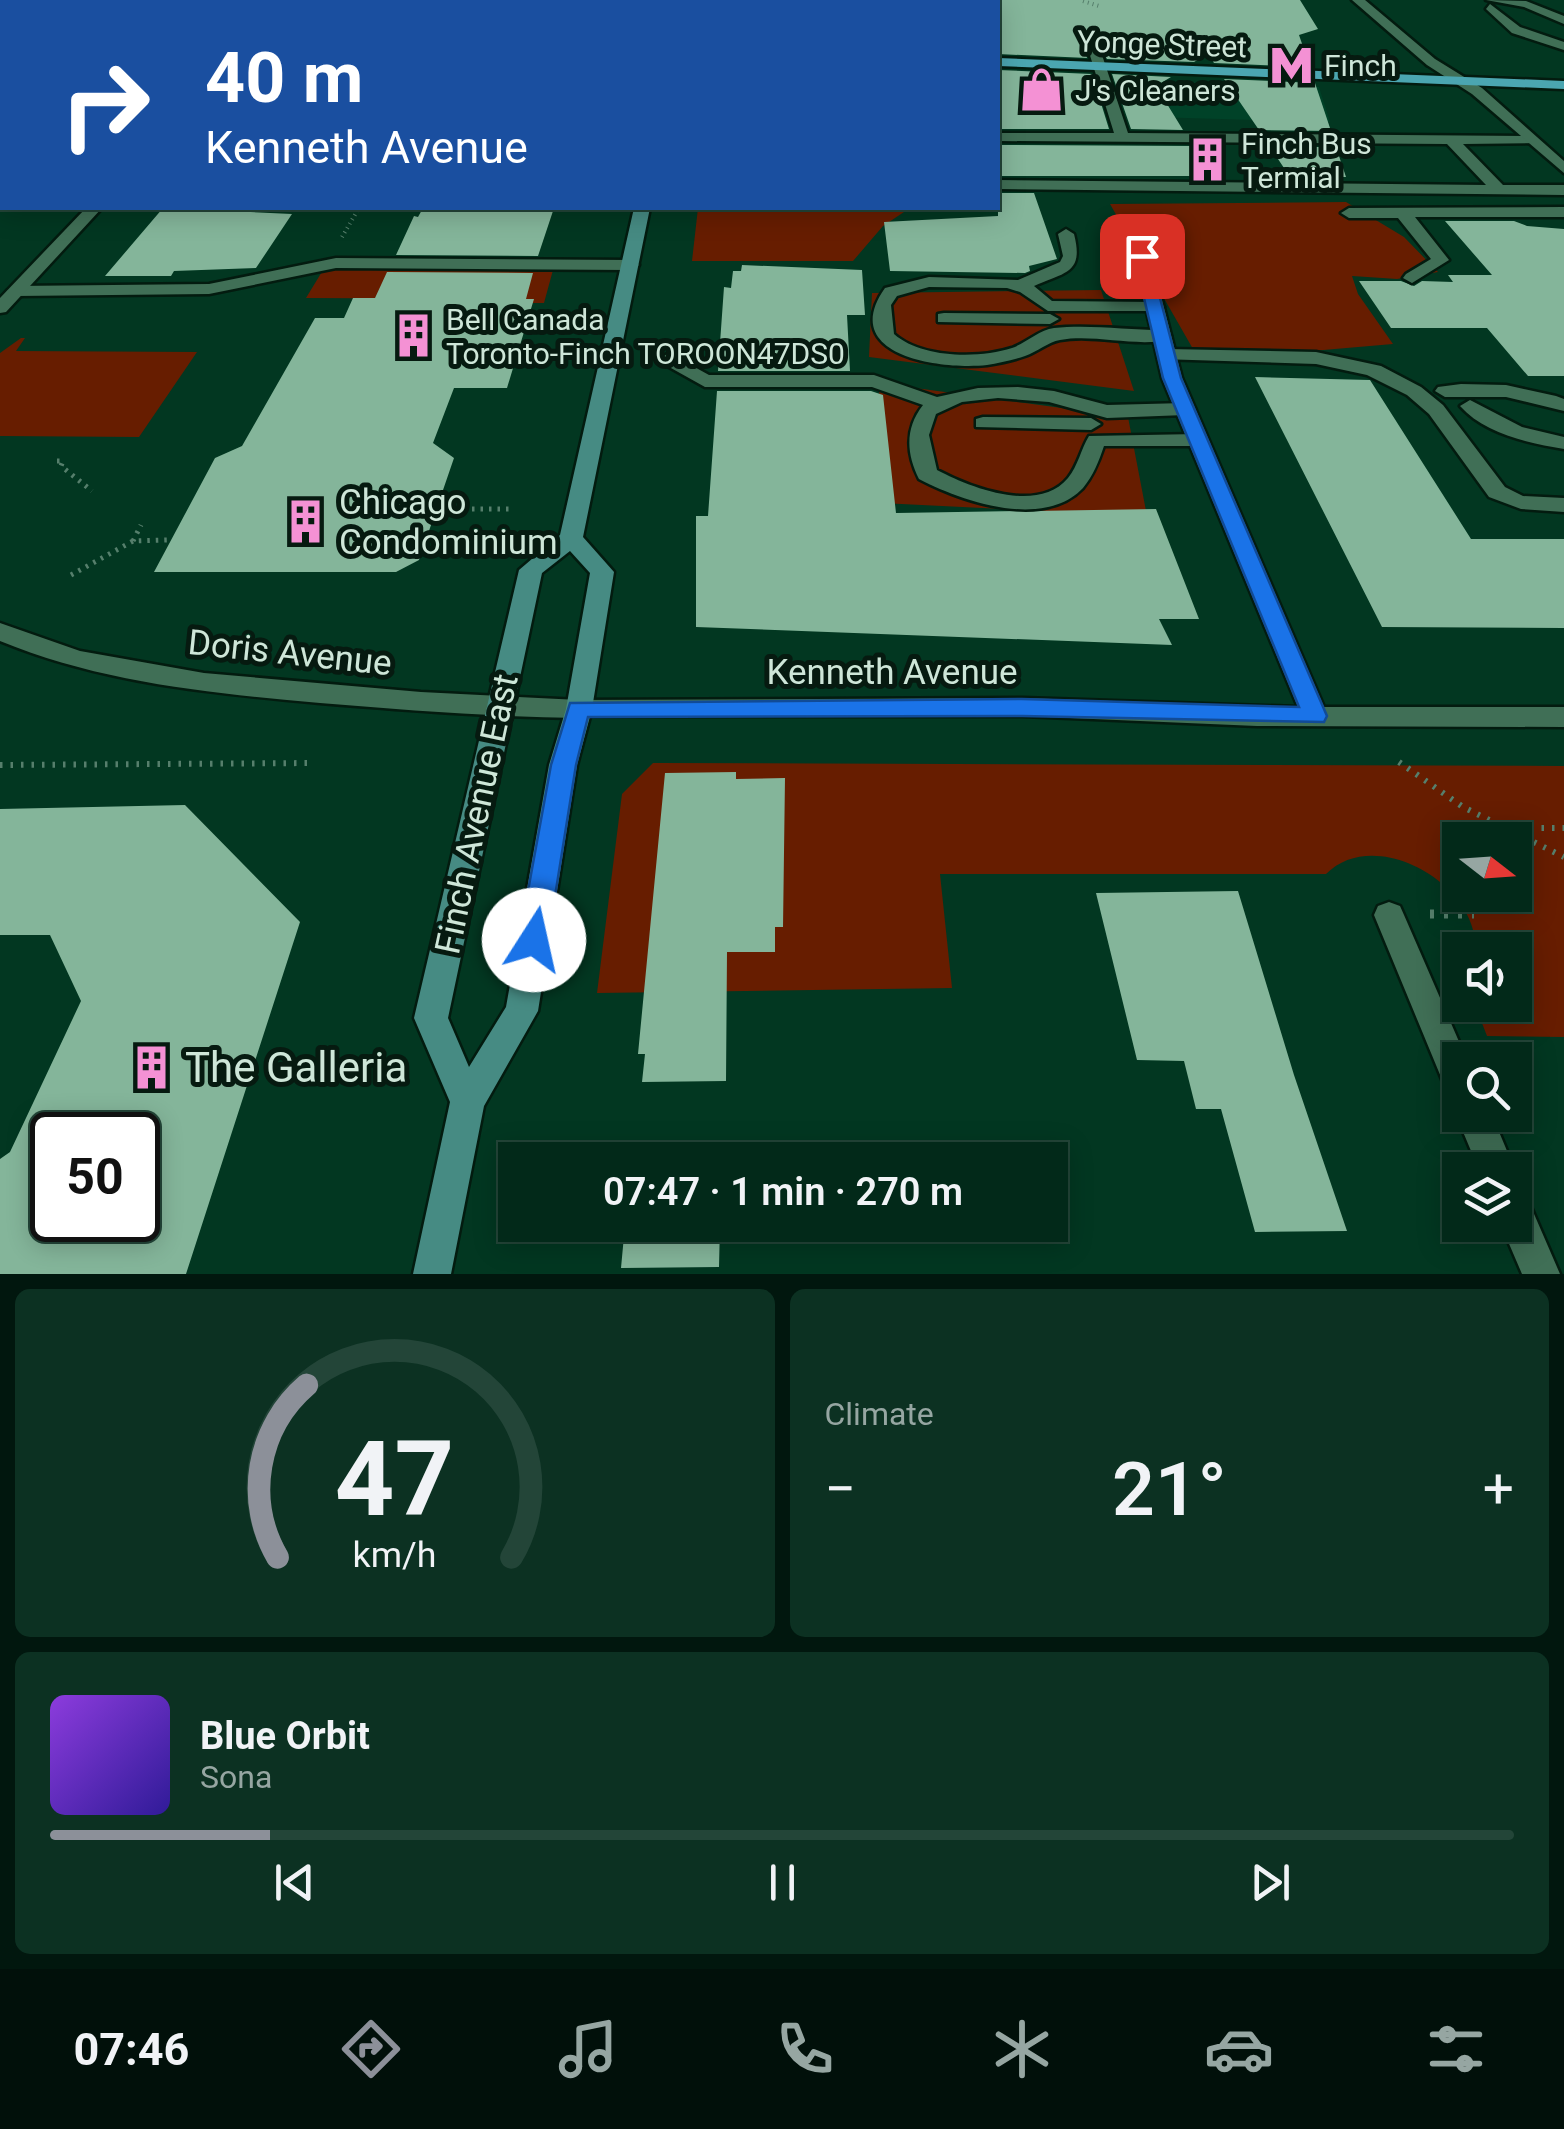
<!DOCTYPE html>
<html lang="en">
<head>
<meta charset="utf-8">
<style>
  :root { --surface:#022919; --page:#0c3122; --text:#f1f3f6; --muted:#96a6a2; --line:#234538; --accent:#8c9099 }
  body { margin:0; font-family:Roboto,sans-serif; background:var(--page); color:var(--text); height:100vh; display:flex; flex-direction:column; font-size:38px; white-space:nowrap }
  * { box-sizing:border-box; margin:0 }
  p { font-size:32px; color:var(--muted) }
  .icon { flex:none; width:55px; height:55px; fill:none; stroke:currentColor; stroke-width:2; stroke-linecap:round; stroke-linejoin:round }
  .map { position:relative; height:1274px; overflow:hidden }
  .panel { display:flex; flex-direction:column; gap:15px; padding:15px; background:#01170e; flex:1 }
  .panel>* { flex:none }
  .hud { position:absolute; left:0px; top:0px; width:1000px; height:210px; box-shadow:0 5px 25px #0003,0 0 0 2px var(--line); background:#1a4fa0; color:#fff; overflow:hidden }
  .needle { width:65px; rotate:107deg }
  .tools { position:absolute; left:1442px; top:822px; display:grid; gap:20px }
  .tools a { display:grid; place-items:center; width:90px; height:90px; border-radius:0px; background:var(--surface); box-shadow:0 5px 25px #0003,0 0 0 2px var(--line); font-size:50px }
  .speed { position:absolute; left:30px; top:1112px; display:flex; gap:20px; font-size:50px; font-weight:700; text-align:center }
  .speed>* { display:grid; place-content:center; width:130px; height:130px; border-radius:50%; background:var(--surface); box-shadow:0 5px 25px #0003,0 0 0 2px var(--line); line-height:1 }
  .speed .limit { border:5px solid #111; border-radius:15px; background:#fff; color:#111 }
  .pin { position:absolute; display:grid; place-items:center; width:85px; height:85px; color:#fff; margin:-42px; border-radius:20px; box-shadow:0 5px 15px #0006 }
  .me { position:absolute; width:110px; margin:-55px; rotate:10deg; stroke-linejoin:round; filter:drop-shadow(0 0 8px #0008) }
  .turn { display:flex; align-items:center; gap:35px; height:210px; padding:0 40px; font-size:45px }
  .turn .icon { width:130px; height:130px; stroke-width:2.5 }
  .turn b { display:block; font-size:70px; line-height:85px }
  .big { font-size:75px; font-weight:600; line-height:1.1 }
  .panel .tile { flex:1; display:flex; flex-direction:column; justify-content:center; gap:15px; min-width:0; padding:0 35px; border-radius:15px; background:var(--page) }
  .panel .dial { align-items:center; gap:0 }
  .dial svg { height:260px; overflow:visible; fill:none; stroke:var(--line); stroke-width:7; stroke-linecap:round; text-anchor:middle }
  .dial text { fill:var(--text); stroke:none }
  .song { display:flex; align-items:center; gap:30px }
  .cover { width:120px; height:120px; border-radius:15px; background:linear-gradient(135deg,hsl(270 70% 55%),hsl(250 70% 35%)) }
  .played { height:10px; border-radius:5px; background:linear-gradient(90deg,var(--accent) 15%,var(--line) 15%) }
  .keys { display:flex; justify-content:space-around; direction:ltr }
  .heat { display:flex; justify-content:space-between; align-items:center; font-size:55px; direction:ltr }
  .panel .tiles { flex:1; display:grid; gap:15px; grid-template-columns:1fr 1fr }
  .tile:last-child { grid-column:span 2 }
  .trip { position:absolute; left:498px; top:1142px; width:570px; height:100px; border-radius:0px; background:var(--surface); box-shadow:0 5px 25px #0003,0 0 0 2px var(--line); font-weight:600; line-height:100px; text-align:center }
  .dock { display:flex; height:160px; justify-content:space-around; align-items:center; background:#01100a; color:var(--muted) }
  .dock .icon { width:70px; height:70px }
  .dock .active { color:var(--accent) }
  .dock b { font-size:45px; color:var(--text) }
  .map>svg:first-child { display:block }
  .built { fill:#004228 }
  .green { fill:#671d00; fill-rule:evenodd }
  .building { fill:#84b59a; fill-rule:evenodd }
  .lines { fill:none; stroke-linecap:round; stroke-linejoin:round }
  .service-casing { stroke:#031b0f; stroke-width:5 }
  .minor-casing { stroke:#031b0f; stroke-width:5 }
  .tertiary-casing { stroke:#031b0f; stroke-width:5 }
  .secondary-casing { stroke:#031b0f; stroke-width:5 }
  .primary-casing { stroke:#031b0f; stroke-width:5 }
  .path-far3 { stroke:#567f6c; stroke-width:4; stroke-dasharray:1 4; stroke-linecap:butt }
  .path-far2 { stroke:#567f6c; stroke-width:5; stroke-dasharray:2.5 6; stroke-linecap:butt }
  .path-far1 { stroke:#567f6c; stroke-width:6; stroke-dasharray:2.5 8; stroke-linecap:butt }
  .path { stroke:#567f6c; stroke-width:9; stroke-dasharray:4 10; stroke-linecap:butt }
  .service { fill:#406f56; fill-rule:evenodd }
  .minor { fill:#406f56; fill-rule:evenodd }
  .tertiary { fill:#406f56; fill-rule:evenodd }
  .secondary { fill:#468b83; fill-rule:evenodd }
  .primary { fill:#4ba6b1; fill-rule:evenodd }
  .route { fill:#1a73e8; stroke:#114b97; stroke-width:2.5 }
  .labels { text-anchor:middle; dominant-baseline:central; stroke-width:10; stroke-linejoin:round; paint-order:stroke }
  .far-street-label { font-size:30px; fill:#cee6d8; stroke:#061a10 }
  .far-poi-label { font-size:30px; fill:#cee6d8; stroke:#061a10; text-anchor:start }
  .poi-label { font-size:35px; fill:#cee6d8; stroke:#061a10; text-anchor:start }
  .street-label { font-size:35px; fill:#cee6d8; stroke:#061a10 }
  .near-poi-label { font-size:42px; fill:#cee6d8; stroke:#061a10; text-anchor:start }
</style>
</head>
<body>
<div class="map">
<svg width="1564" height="1274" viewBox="0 0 1564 1274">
  <rect width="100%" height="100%" fill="#023721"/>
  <!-- built -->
  <path class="built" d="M1136,80L1319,87L1330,122L1151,117Z"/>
  <!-- green -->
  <path class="green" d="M1346,202L1404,237L1438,272L1397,279L1352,276L1358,294L1393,344L1277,354L1193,349L1110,204Z
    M698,208H910L883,226L853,261H692Z
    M323,270H553L544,303H533V299L306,298Z
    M1101,290L1134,391L869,357L872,293Z
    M21,338H25L16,351L197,352L139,437L0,436V353Z
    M879,383L1128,417L1147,516L881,503Z
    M653,763L1564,766V1037L1487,1036L1475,1005H1515V950H1475C1480,885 1375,824 1326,874H940L952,988L597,993L622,794ZM1460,840H1515V895H1460Z"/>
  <!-- building -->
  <path class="building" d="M998,0H1300L1318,29L1299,35L1310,67L1214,63L1208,54L1194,62L1107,59L1096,42L1084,48L1087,58L998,54Z
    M998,70L1092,74L1109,129H998Z
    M1112,74L1171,77L1156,86L1183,130L1131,129Z
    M1224,79L1315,83L1331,131L1259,130Z
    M998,145L1193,146L1211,176H998Z
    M1270,147H1336L1346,177H1290Z
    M998,193H1034L1057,259L1029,266L1030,271L1025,273L890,271L884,222L998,216Z
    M163,208H231L228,211L292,214L256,268L174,271L171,276H105Z
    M423,208H554L538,256L396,255L414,216L418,217Z
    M1445,221H1514L1527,226L1564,229V376H1528L1487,328H1391L1359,281H1401L1414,286L1422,281L1453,282L1448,275H1492Z
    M742,265L862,270L865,315H847L850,371H718L724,287L731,288L733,271H741Z
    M387,272L533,273L526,299H534L507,388H454L433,443L454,458L419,560L396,572H154L215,458L242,446L315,318H344L353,298H375Z
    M1255,377L1370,380L1471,539H1564V628L1382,627Z
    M717,391H871L883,395L896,513L1156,509L1199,619H1159L1172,645L696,627V516H708Z
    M736,772V779L785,778L783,927H775V952H727L726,1081L642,1082L645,1054H638L665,773Z
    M185,805L300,922L186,1274H0V1159L10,1152L81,1001L50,935H0V809ZM52,1135H138V1220H52Z
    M1238,891L1294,1075L1347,1231L1255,1232L1221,1109H1196L1184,1061L1137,1060L1096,893Z
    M625,1225H720L719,1267L621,1268Z"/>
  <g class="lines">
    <defs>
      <path id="service" d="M1486,0L1526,1L1564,16V24L1524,7Z
        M1490,4L1520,27L1564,42V50L1512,33L1486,9Z
        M1094,45L1100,49L1128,133L1532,136L1539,140L1537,143L1463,144L1503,185H1564V195L998,189V180L1486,185L1447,144L998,141V133H1114L1088,49Z
        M0,71H2V79H0Z
        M1564,207V217H1415L1449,260L1412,283L1403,278L1406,274L1431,259L1398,218H1349L1341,213L1349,208Z
        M1066,229L1074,234C1084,273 1066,272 1034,286L1052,301L1155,302L1164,307L1161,311H1048L1020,292L1007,288L929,287L897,296L891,305L894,334C921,358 978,359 1012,348C1026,343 1039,330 1054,328C1088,324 1127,330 1162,330L1171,336L1169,340C1133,347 1095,334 1060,340C1048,342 1037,352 1025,356C1014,360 999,363 987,365C941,370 837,356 885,288L929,277L1018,280L1060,262L1063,256L1058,234Z
        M336,258L630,260L639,265L630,270L336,268L209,294L16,296L7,291L16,286L209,284Z
        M944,313L1050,314L1059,319L1050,324L938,322V314Z
        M1167,349L1316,352L1381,366L1421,387L1443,405L1505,487L1523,496L1564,498V512L1521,509L1489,497L1429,414L1407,395L1367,375L1316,364L1160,359L1158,355Z
        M669,353L709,375H874L937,397L978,388L1018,387L1054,391L1107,405L1185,403L1195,409L1185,415L1107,418L1049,402L998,398L962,402L936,414L929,435L937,470C971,488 1038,514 1068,478C1078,466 1081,449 1089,436L1198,434L1208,440L1198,446H1104C1099,461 1093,476 1083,488C1043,530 961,501 919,479C906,453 905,428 923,405L872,387H705L662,363L659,359Z
        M1461,384L1506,385L1556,396L1564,399V411L1506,397H1445L1435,391L1438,387Z
        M1470,400L1522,427L1564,437V449C1528,443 1485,434 1460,406Z
        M983,417L1091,418L1101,424L1091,430L976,427V419Z"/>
      <path id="minor" d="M1352,0H1365L1435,59V65H1427Z
        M86,208H102L6,312L0,313V298Z
        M1168,224L1176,229L1151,257L1182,378L1324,707H1564V727L1257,726L1023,716H570L566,709L570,702L579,700L1023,698L1298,707L1162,378L1134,256Z
        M1389,902L1400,906L1404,915L1467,1060H1460V1099L1448,1094L1374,915L1378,906Z
        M1460,1107V1115H1492L1515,1170H1479L1456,1115Z
        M1515,1194L1528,1200L1560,1274H1522L1501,1225H1515Z"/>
      <path id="tertiary" d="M1427,59H1435L1482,88L1564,161V173L1472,94L1427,65Z
        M0,623L80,651L204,673L421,692L579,700L588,702L592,709L588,716L579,718C493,717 406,710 320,703C211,693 102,683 0,641Z"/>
      <path id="secondary" d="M662,0H674V2H663Z
        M694,0H706V2H695Z
        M634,208H650L583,537L614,572L592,709L577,765L538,1011L484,1106L451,1274H413L450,1102L414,1018L519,570L560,535ZM570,551L590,573L566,709L549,765L506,1007L469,1067L448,1018L542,573Z"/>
      <path id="primary" d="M0,9H2V15H0Z
        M998,58L1564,81V89L998,66Z"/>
    </defs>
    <!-- service casing -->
    <use href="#service" class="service-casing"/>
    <!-- minor casing -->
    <use href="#minor" class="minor-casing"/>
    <!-- tertiary casing -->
    <use href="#tertiary" class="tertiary-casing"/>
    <!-- secondary casing -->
    <use href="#secondary" class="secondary-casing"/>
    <!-- primary casing -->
    <use href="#primary" class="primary-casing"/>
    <!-- path-far3 -->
    <path class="path-far3" d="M1083,1L1099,6
      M965,2L972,0
      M342,237L359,208"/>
    <!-- path-far2 -->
    <path class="path-far2" d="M517,355L551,354
      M57,461H63L61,466L92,491
      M438,509H511
      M133,541L141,525
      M71,575L133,541L167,540"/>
    <!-- path-far1 -->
    <path class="path-far1" d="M1399,762L1463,807L1564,857
      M0,765L315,763
      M1510,828H1564"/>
    <!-- path -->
    <path class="path" d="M1430,914H1474"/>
    <!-- service -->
    <use href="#service" class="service"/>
    <!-- minor -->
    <use href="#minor" class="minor"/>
    <!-- tertiary -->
    <use href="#tertiary" class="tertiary"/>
    <!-- secondary -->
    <use href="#secondary" class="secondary"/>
    <!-- primary -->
    <use href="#primary" class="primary"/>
  </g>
  <!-- route -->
  <path class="route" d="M1142,251L1149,256L1181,378L1327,716L1324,722L1022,716L588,717L576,765L548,940L544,949L534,953L524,949L519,940L551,765L570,703L1022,699L1299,707L1163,378L1134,256Z"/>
  <!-- icons -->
  <defs>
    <symbol id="metro-bare" viewBox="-9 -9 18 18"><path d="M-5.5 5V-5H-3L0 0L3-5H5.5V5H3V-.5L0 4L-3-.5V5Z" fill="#f491d4" stroke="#061a10" stroke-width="2.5" paint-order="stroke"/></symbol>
    <symbol id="shop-bare" viewBox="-9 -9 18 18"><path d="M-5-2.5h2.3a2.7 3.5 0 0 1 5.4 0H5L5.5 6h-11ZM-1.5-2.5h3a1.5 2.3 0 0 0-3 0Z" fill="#f491d4" stroke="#061a10" stroke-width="2.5" paint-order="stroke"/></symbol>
    <symbol id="building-bare" viewBox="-9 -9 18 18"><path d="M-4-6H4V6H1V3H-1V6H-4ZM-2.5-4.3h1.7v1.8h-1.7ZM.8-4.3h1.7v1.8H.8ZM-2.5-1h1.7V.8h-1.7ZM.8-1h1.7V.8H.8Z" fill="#f491d4" stroke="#061a10" stroke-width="2.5" paint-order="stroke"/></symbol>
  </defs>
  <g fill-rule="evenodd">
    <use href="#metro-bare" x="1260" y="34" width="63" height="63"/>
    <use href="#shop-bare" x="1010" y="58" width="63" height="63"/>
    <use href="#building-bare" x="1176" y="128" width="63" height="63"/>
    <use href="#building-bare" x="382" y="304" width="63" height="63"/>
    <use href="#building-bare" x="274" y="490" width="63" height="63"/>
    <use href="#building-bare" x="120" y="1036" width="63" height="63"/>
  </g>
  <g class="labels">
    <!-- far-street labels -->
    <g class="far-street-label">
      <text transform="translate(1162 44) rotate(2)">Yonge Street</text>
    </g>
    <!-- far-poi labels -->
    <g class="far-poi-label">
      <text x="1324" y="65">Finch</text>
      <text x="1075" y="90">J's Cleaners</text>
      <text x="1241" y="143">Finch Bus<tspan x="1241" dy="34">Termial</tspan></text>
      <text x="446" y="319">Bell Canada<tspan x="446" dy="34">Toronto-Finch TOROON47DS0</tspan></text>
    </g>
    <!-- poi labels -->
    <g class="poi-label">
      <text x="339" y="502">Chicago<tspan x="339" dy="40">Condominium</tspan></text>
    </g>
    <!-- street labels -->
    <g class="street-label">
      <text transform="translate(290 653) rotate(6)">Doris Avenue</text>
      <text x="892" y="672">Kenneth Avenue</text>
      <text transform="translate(477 814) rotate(-78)">Finch Avenue East</text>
    </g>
    <!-- near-poi labels -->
    <g class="near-poi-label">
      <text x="185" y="1067">The Galleria</text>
    </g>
  </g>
</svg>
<div class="tools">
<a><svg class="needle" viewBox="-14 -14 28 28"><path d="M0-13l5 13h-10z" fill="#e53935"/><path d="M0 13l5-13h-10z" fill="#96a6a2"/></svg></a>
<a><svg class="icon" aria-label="sound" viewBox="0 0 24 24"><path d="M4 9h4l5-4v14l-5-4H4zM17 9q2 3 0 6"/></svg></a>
<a><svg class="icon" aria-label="search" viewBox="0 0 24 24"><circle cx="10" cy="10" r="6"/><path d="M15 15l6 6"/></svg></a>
<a><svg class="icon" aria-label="layers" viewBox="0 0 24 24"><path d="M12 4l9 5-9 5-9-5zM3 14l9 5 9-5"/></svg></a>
</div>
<div class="speed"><div class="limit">50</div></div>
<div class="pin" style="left:1142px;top:256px;background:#d93025"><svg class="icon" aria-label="arrive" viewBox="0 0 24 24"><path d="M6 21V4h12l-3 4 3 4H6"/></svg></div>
<svg class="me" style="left:534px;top:940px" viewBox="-20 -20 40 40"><circle r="19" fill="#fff"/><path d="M0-13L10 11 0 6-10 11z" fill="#1a73e8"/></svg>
<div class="trip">07:47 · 1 min · 270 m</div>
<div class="hud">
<div class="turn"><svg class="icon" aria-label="right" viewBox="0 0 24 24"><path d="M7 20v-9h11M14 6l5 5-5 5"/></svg><div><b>40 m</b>Kenneth Avenue</div></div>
</div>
</div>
<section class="panel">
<div class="tiles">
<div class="tile dial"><svg viewBox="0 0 100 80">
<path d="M14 69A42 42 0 1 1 86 69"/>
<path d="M14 69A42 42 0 0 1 23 16" stroke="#8c9099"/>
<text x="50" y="56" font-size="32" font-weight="700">47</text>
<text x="50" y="72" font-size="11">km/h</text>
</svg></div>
<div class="tile"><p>Climate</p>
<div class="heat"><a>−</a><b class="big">21°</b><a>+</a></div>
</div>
<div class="tile">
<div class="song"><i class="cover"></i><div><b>Blue Orbit</b><p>Sona</p></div></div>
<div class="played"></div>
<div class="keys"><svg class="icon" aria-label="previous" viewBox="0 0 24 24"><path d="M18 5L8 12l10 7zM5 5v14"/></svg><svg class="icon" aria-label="pause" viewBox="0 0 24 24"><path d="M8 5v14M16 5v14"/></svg><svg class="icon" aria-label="next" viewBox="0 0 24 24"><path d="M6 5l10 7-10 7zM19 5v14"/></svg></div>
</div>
</div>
</section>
<nav class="dock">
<b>07:46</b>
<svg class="icon active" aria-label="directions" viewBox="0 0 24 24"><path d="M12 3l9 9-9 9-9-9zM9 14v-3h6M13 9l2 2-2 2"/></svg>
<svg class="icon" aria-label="music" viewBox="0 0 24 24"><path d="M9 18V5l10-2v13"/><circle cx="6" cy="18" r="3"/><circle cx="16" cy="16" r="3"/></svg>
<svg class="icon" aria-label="phone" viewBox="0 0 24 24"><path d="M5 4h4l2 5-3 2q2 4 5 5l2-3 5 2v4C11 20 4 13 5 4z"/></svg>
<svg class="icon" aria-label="climate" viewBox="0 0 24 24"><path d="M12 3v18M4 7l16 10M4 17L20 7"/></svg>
<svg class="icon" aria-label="car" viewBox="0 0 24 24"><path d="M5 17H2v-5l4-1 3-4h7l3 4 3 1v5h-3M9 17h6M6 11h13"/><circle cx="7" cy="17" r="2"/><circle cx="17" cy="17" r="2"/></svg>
<svg class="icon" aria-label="filters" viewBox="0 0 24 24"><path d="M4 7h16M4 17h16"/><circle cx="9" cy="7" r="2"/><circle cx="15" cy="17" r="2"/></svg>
</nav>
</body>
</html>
